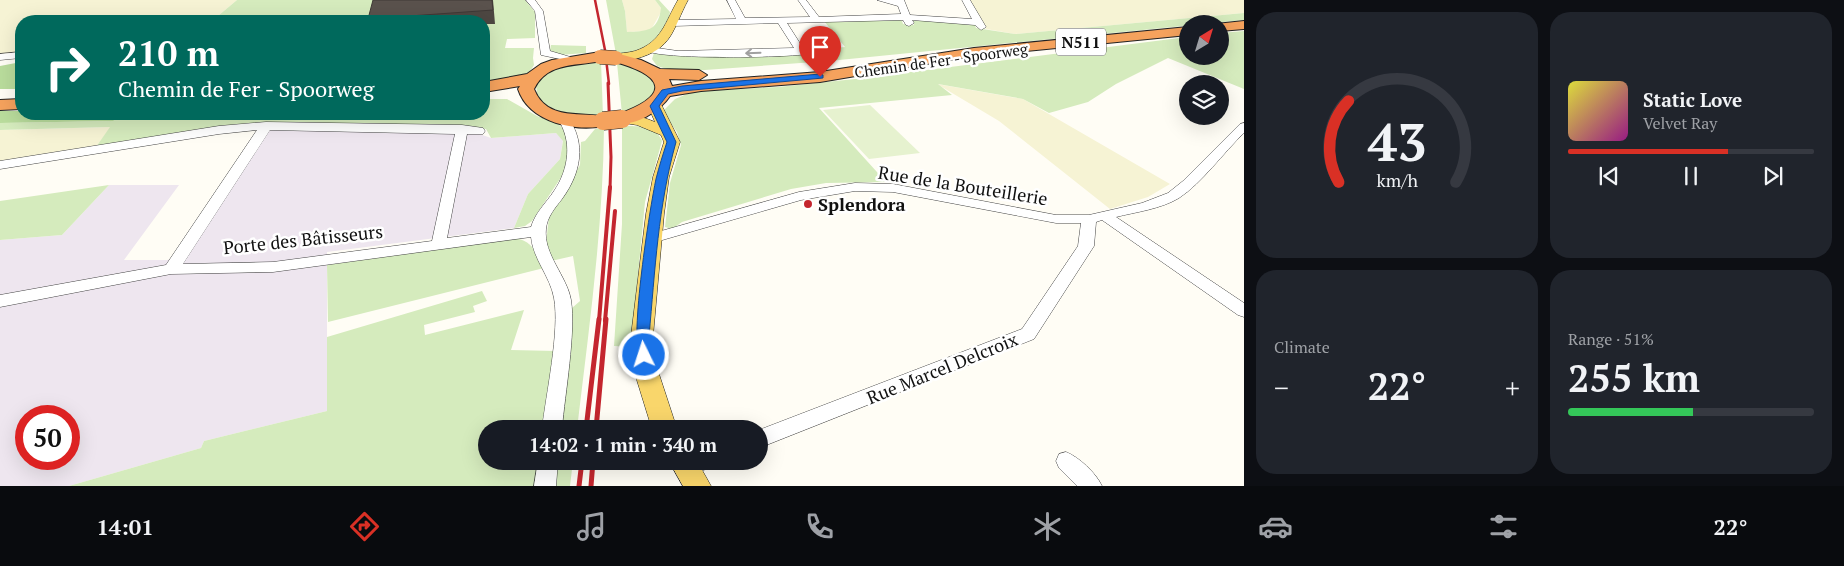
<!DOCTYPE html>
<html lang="en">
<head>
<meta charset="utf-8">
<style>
  :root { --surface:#171b24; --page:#20242c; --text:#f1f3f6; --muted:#9ea1a6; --line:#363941; --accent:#d93025 }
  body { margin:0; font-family:"PT Serif",serif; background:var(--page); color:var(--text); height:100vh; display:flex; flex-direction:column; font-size:19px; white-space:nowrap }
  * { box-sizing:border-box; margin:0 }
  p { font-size:16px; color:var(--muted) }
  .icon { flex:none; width:28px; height:28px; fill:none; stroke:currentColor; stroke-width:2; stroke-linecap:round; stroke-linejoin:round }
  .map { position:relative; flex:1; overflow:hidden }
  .details { display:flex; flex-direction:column; gap:12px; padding:12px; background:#0d0f14; width:600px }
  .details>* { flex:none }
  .banner { position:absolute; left:15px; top:15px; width:475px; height:105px; border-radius:20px; box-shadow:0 5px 20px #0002; background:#00695c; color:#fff; overflow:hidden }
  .needle { width:32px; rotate:38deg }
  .fabs { position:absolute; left:1179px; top:15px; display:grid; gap:10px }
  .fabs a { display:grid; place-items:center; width:50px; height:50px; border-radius:50%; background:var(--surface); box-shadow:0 5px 20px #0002; font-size:25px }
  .speed { position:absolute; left:15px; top:405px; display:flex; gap:10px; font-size:25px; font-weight:700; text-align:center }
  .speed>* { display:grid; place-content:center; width:65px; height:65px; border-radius:50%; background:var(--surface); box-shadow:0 5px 20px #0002; line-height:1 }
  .speed .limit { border:8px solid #d22; background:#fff; color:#111 }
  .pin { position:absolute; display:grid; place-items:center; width:42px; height:42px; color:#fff; margin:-51px -21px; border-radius:50% 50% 50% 0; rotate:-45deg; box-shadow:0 0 5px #0007 }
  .pin .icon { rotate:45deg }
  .me { position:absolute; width:55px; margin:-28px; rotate:356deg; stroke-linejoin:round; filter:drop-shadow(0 0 4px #0008) }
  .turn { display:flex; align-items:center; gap:18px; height:105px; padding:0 20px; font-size:22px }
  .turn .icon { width:65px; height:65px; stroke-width:2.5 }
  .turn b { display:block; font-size:35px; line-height:42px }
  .big { font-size:38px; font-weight:600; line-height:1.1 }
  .details .widget { flex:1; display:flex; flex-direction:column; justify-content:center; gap:8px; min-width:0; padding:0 18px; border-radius:20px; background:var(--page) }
  .details .dial { align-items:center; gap:0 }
  .dial svg { height:130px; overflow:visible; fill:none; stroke:var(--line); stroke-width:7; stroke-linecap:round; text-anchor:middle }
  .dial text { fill:var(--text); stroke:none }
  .song { display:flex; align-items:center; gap:15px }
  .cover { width:60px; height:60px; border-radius:8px; background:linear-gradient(135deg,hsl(60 70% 55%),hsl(310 70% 35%)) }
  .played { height:5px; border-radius:2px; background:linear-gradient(90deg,var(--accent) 65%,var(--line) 65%) }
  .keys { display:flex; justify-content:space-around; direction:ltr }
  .heat { display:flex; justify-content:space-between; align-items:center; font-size:28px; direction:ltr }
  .charge { height:8px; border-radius:4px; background:linear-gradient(90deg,#34c759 51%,var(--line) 0) }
  .details .tiles { flex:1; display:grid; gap:12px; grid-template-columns:repeat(2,1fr) }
  .trip { position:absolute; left:478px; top:420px; width:290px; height:50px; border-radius:25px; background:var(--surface); box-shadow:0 5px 20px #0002; font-weight:600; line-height:50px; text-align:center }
  .dock { display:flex; height:80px; justify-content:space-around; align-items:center; background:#090b0e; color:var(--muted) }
  .dock .icon { width:35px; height:35px }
  .dock .current { color:var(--accent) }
  .dock b { font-size:22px; color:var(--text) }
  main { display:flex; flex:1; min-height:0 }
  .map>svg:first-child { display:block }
  .industrial { fill:#eee6ef; fill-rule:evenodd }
  .farmland { fill:#f6f3d4 }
  .green { fill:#d5ebbd }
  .forest { fill:#b9dc9c }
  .pitch { fill:#e6f2cf }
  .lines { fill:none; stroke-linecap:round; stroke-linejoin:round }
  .minor-casing { stroke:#444; stroke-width:1 }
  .major-casing { stroke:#222; stroke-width:1 }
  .highway-casing { stroke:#222; stroke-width:2 }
  .minor { fill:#fff; fill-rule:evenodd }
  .major { fill:#f9d66b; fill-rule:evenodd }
  .highway { fill:#f5a25d; fill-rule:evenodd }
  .rail-far3 { stroke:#c4262e; stroke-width:2.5 }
  .rail-far2 { stroke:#c4262e; stroke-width:3 }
  .rail-far1 { stroke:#c4262e; stroke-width:4 }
  .rail { stroke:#c4262e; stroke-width:5 }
  .highway-bridge-far1-casing { stroke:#222; stroke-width:15; stroke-linecap:butt }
  .highway-bridge-casing { stroke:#222; stroke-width:19; stroke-linecap:butt }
  .highway-bridge-far1 { stroke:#f5a25d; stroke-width:14 }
  .highway-bridge { stroke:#f5a25d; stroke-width:18 }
  .wall { fill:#4d4742 }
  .building { fill:#5a524d; stroke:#3f3936 }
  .oneway { stroke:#a0a0a0 }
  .route { fill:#1a73e8; stroke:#114b97 }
  .poi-dot { fill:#c4262e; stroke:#fff; stroke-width:2 }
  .labels { text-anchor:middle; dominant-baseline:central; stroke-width:5; stroke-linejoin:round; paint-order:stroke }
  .far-street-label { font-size:15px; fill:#111; stroke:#fff }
  .shield { fill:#fff; stroke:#585858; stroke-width:1 }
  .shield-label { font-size:16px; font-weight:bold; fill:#111 }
  .street-label { font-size:18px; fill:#111; stroke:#fff }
  .poi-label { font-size:18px; font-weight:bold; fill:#111; stroke:#fff; text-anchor:start }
</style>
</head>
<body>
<main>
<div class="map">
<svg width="1244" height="486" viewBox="0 0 1244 486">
  <rect width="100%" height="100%" fill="#fffdf5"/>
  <!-- industrial -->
  <path class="industrial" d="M277,128L471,131L491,138L556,133L563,140L560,159L528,194L514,228L327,252V411L204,441L201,448L69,486H0V240L62,235L109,185H179L124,260H167L185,255L268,131ZM26,416H69V459H26Z"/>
  <!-- farmland -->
  <path class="farmland" d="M0,0H237L212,21H21V53L0,55Z
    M622,0H655L661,8V12L652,28L649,31L627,32L625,11Z
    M970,0H1244V13L1015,34L986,29Z
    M937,84L1023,99L1170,184L1148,197L1110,209L999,121Z
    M111,127L96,147L0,161V130Z"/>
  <!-- green -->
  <path class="green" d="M237,0H525L535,12V38L507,39L505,48H534L533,58L534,65C526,81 500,83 484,84V21H212Z
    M606,0H622L625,11L627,32C646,31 658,32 661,8L655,0H659L670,12L668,22H666C657,44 638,53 616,54Z
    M1244,13V20L829,61L677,72L657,66L652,59L654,53L675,56L814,54L813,50L845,47L824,21L899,19L902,21L903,24L914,25L913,21L917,20L971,24L975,25L976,28L1015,34Z
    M1244,31V89L1168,58L1116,84L1088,102L1049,113L1023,99L938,84L952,95L819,108L886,182L826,183L791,189L682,222L672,229L665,227L670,183L681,145L677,132L664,114V110L675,99L694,91L778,87L855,79L1187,37L1188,56H1220V33Z
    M551,45L586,46V53L559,55L550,50Z
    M601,61L603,116C579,116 557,115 538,99L536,86C549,63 578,64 601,61Z
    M617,63L643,71L656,83L657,89L649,101L622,114Z
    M484,99H507L537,116L557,123L568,133L567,167L560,179L532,221L525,226L514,228L528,194L560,159L563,141L556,133L491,138L486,129L285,123L96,147L110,127L0,130V123L112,121L120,114H484Z
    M622,126C636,126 656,125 662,141L645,202L631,347L614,346L622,224Z
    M604,128C603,228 589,329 577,429H558L572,308L580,301L573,256L551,261L546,243L549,217L580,165L581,142L585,141L595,129Z
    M109,185L62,235L0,240V201Z
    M516,238C533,242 537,253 544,268L328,322L327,265Z
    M482,291L487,301L473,306L475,312L424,325L425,335L524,310L511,350L556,351L547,429H486V461H543L540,486H69L201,448L204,441L327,411V337Z
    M554,461H573L570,486H552Z"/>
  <!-- forest -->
  <path class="forest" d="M21,62V84L17,89H0V66Z
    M0,111H21V114H120L113,121L0,123Z"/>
  <!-- pitch -->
  <path class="pitch" d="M870,105L920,153L869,159L823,110Z"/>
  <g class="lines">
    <defs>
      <path id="minor" d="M526,0H535L543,11L550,51L574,58V62L541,55L535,11Z
        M727,0H735L745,18L810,17L798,0H806L819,17L901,14L898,6L877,0H904L910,15L972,19L962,0H970L986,27L981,30L975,25L912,20L914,23L909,26L906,25L903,20L787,23L803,48L814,49V53C795,58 656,60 645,50L650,47L678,51L794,48L778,23L673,26L668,23L673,20L736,19Z
        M21,52V58L0,60V54Z
        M563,114L567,116C587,143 581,173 562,199C555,208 547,217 546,229C543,254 567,276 571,300C576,333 565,393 562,429H542C546,394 560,331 554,298C550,276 533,259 531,237L273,272L171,274L0,307V295L166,265L257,130L219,134L0,169V161L219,126L266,122L462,125L483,128L485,131L483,134H467L447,238L531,227C535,213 546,203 554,191C569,169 573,140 557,118ZM270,130L455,134L432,241L273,262L183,264Z
        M1244,123V133C1223,153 1202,183 1179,198C1161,209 1136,212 1116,217L1244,303V317L1238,315L1102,220L1096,222L1094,246L1034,339L759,448V430L1022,329L1078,246L1081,223H1056L893,192L855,191L801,200L652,243L645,238L647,235L799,192L855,183L893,184L1056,215H1089L1142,203L1168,193L1183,181L1240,124Z
        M1066,452C1079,457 1096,473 1102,486H1077L1059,468L1056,461L1059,454Z
        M538,461H558L556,486H534Z
        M678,461H712L709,468L685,477L678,475L675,468Z"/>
      <path id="major" d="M678,0H688C672,30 673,49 635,59C628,60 619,63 612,61L610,58L612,55C619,53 628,53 635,51C662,42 665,22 678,0Z
        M655,102L662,106L680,142L669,177L664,214L653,336L659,374L677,429H652L635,374L631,336L646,214L653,177L664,142L661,135L637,125L617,122L615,119C623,109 645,118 655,122L648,106Z
        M669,461H697L711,486H683Z"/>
      <path id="highway" d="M1244,21V29L1220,31V24H1216Z
        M1188,27V35L974,56L820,82L701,91L670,96C660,111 635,127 616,123L613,119L616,115C673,95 665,75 611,61L608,58L616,53L641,60L660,69L699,70L707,75L699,80L669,79L672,86L701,81L820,72L974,48Z
        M600,52L605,54L608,57L605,60C580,67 548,60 534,89C547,122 582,111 609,117L612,121L609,125C577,133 529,123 518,89L520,86L484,92V82L527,74L541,64L552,60Z
        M21,99V109L0,110V100Z"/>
    </defs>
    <!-- minor casing -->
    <use href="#minor" class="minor-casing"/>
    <!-- major casing -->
    <use href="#major" class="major-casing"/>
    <!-- highway casing -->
    <use href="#highway" class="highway-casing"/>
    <!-- minor -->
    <use href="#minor" class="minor"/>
    <!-- major -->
    <use href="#major" class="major"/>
    <!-- highway -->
    <use href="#highway" class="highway"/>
    <!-- rail-far3 -->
    <path class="rail-far3" d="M595,0L605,50L609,84"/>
    <!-- rail-far2 -->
    <path class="rail-far2" d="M608,83L611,157L610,189"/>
    <!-- rail-far1 -->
    <path class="rail-far1" d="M599,321L610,187
      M605,321L615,211"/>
    <!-- rail -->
    <path class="rail" d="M586,429L599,319
      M596,429L606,319
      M579,486L582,461
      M591,486L593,461"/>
    <defs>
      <path id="highway-bridge-far1" d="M600,57L616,58"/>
      <path id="highway-bridge" d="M603,121L622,119"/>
    </defs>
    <!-- highway-bridge-far1 casing -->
    <use href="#highway-bridge-far1" class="highway-bridge-far1-casing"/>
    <!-- highway-bridge casing -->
    <use href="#highway-bridge" class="highway-bridge-casing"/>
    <!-- highway-bridge-far1 -->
    <use href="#highway-bridge-far1" class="highway-bridge-far1"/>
    <!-- highway-bridge -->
    <use href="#highway-bridge" class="highway-bridge"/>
  </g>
  <!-- wall -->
  <path class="wall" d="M493,0L495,24H484V21H369L368,19Z"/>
  <!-- building -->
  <path class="building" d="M373,0H492L493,10L368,19Z"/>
  <!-- one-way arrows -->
  <defs><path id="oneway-shaft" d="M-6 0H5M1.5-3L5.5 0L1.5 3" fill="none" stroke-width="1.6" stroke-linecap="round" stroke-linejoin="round" transform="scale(1.25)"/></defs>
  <use class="oneway" href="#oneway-shaft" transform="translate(753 53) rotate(178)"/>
  <!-- route -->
  <path class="route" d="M820,74L823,75V78L682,91L668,94L659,106L676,142C658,206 655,271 649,336L651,355L649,359H640C629,339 650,207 656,179C659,167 663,154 667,142L650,106L662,90L682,86Z"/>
  <!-- markers -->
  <circle class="poi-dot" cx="808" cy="204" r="5"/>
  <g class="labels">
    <!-- far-street labels -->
    <g class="far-street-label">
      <text transform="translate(941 60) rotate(-8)">Chemin de Fer - Spoorweg</text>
    </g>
    <!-- shield labels -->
    <rect class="shield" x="1056" y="28.5" width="50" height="27" rx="4"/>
    <g class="shield-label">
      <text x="1081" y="42">N511</text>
    </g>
    <!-- street labels -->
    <g class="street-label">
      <text transform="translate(963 185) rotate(9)">Rue de la Bouteillerie</text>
      <text transform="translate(303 239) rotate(-6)">Porte des Bâtisseurs</text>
      <text transform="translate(942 368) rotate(-22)">Rue Marcel Delcroix</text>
    </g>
    <!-- poi labels -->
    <g class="poi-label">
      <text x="818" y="204">Splendora</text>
    </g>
  </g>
</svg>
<div class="fabs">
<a><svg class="needle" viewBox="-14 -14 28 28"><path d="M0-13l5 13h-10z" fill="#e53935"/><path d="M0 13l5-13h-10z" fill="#9ea1a6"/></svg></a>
<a><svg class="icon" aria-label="layers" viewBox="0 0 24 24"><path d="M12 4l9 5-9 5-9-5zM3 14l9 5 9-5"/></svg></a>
</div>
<div class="speed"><div class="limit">50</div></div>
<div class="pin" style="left:820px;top:77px;background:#d93025"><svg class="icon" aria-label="arrive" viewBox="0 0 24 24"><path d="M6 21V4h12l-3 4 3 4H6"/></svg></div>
<svg class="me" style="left:644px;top:355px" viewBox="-20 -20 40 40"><circle r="17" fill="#1a73e8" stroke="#fff" stroke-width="3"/><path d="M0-11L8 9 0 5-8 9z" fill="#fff"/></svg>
<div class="trip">14:02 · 1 min · 340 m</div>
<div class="banner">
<div class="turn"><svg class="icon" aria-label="right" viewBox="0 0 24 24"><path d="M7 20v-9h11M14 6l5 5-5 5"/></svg><div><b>210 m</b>Chemin de Fer - Spoorweg</div></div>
</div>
</div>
<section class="details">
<div class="tiles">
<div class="widget dial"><svg viewBox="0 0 100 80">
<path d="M14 69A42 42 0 1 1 86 69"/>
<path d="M14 69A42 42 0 0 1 20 19" stroke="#d93025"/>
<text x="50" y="56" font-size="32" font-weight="700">43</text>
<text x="50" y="72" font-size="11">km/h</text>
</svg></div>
<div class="widget">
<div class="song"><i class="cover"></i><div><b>Static Love</b><p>Velvet Ray</p></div></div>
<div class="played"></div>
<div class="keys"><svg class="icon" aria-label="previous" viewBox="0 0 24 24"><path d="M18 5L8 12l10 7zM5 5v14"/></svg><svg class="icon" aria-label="pause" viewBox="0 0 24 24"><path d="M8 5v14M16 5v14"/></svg><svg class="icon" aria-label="next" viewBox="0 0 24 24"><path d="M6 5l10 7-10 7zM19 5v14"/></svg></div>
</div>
<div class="widget"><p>Climate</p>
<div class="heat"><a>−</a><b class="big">22°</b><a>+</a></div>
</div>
<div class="widget"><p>Range · 51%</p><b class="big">255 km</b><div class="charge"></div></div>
</div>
</section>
</main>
<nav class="dock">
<b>14:01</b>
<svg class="icon current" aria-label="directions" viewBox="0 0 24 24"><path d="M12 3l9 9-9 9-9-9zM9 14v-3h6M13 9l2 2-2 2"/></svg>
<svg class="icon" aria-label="music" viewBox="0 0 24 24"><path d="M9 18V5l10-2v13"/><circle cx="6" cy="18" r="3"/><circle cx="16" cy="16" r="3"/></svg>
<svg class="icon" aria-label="phone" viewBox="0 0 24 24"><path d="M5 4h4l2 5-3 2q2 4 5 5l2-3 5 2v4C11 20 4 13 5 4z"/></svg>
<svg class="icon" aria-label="climate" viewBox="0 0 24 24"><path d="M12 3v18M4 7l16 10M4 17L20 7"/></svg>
<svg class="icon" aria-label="car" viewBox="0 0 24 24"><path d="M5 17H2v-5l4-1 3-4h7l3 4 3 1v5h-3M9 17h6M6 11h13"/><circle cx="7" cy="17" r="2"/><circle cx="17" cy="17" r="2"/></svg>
<svg class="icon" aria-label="filters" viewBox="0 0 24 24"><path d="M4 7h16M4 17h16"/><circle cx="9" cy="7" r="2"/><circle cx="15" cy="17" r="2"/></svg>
<b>22°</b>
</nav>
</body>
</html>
